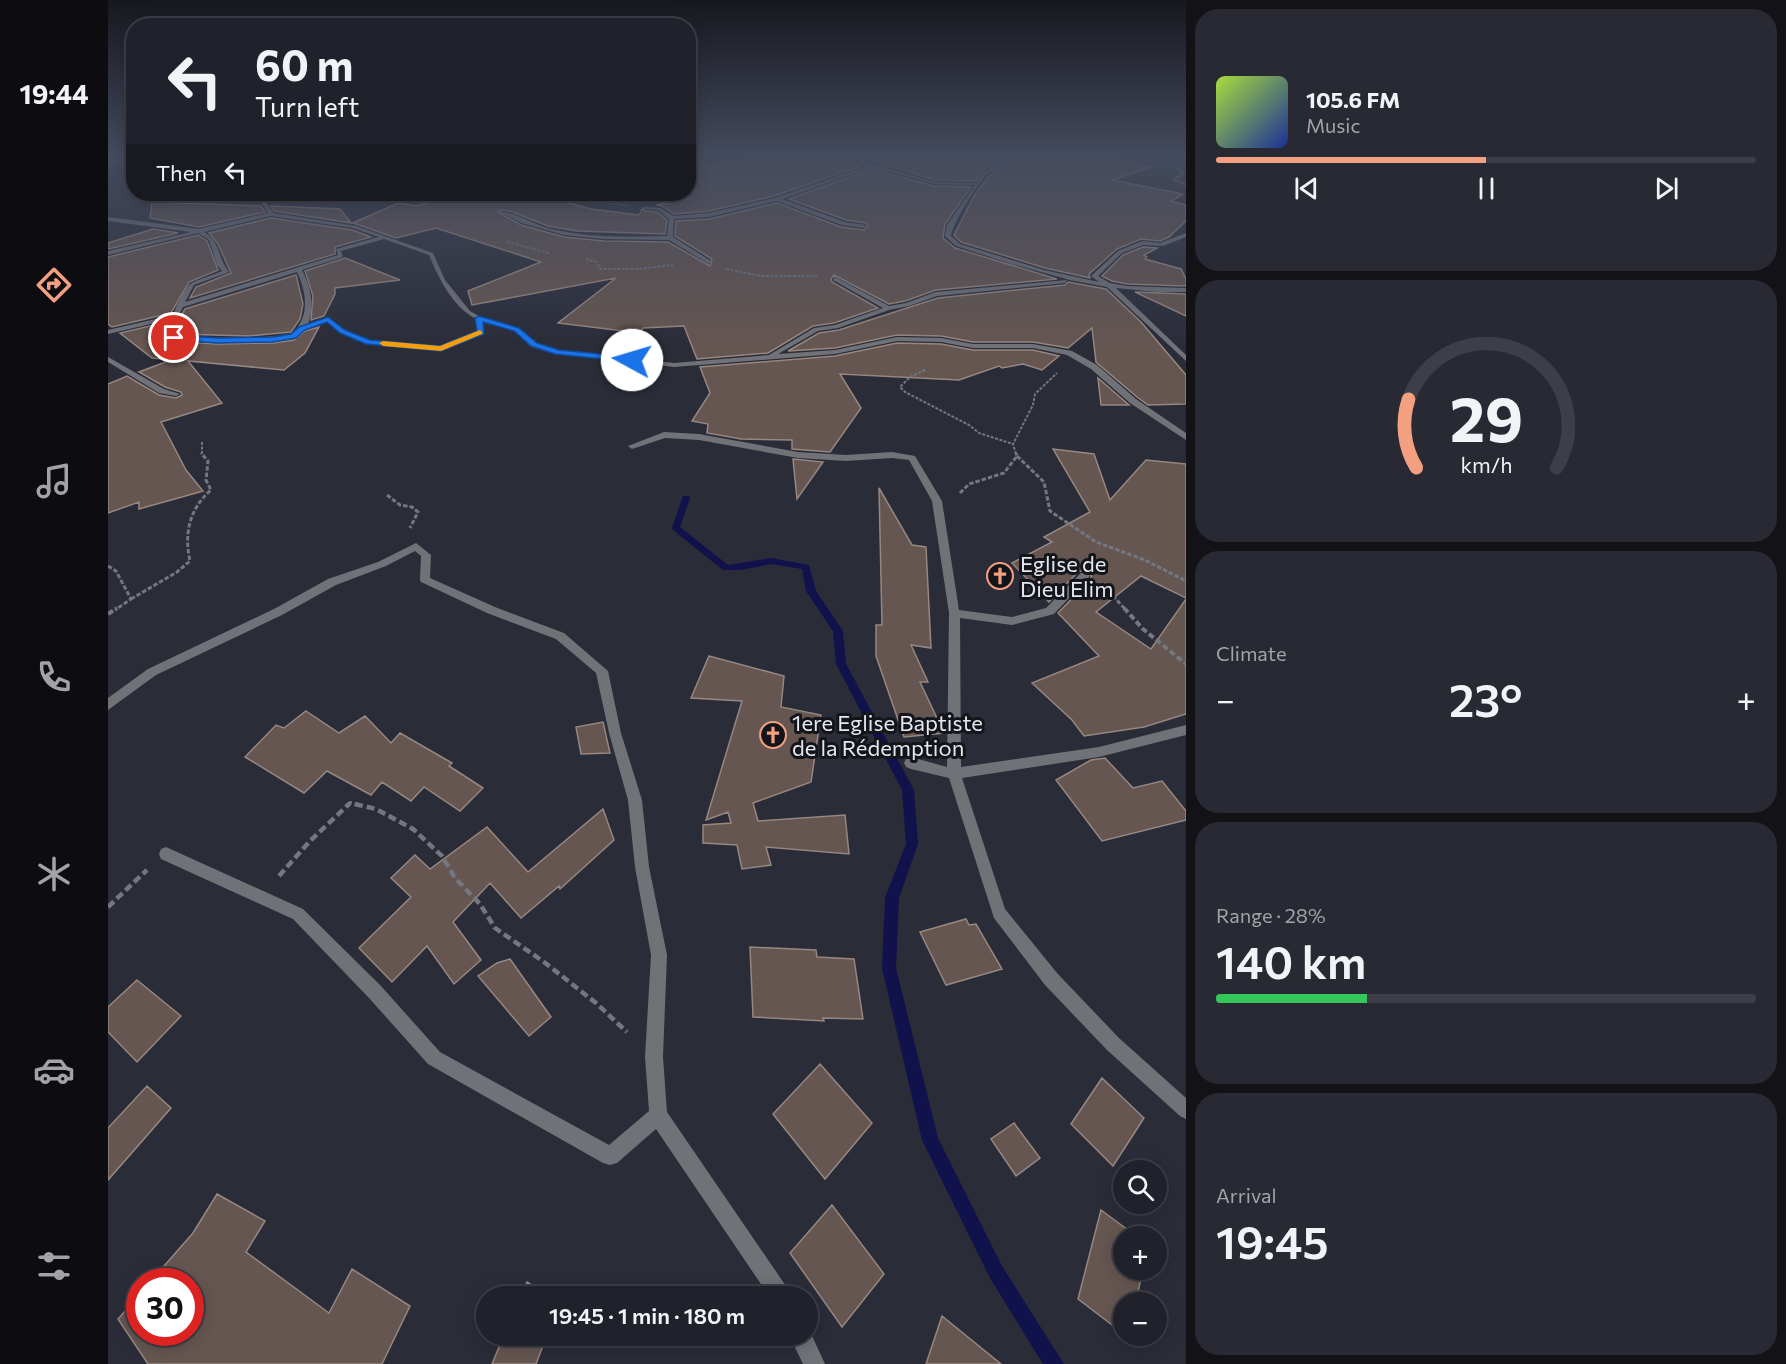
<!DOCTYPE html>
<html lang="en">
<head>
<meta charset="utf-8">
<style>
  :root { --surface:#20212a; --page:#282932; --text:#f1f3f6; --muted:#a2a3a8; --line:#3d3e47; --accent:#f2a080 }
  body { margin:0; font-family:Commissioner,sans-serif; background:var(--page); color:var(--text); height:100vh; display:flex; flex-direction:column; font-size:22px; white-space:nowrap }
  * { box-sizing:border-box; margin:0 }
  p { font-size:20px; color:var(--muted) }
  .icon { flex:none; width:33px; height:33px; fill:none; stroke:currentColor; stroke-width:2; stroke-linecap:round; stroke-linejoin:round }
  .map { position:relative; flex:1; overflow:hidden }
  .side { display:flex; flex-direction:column; gap:9px; padding:9px; background:#121217; width:600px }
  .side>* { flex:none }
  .banner { position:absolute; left:18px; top:18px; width:570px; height:183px; border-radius:24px; box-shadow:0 3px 15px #0003,0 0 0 2px var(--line); background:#20212a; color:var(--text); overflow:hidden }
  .controls { position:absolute; left:1005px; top:1160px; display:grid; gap:12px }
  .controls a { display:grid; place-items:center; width:54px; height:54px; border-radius:50%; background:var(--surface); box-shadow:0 3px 15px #0003,0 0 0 2px var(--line); font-size:30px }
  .speed { position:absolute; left:18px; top:1268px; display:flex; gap:12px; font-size:30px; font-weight:700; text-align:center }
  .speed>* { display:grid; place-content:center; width:78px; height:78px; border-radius:50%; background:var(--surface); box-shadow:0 3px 15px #0003,0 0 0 2px var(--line); line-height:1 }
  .speed .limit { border:9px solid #d22; background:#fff; color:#111 }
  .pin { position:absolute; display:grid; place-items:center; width:51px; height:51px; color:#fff; margin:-26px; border:3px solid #fff; border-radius:50%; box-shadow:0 2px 6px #0007 }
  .me { position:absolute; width:66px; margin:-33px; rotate:276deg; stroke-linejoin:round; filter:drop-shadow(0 0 4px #0008) }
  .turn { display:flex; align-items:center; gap:21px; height:126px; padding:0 30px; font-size:27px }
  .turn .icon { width:78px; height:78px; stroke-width:2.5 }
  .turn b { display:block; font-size:42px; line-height:51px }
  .then { display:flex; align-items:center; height:57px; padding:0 30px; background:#0003; gap:12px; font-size:22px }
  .big { font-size:45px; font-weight:600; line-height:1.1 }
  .side .widget { flex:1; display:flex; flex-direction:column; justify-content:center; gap:9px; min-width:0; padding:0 21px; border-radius:24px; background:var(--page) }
  .side .dial { align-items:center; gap:0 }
  .dial svg { height:156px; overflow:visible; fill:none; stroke:var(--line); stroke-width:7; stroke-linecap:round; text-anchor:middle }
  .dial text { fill:var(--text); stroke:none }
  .song { display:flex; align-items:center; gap:18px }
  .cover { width:72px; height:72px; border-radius:9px; background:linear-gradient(135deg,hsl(80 70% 55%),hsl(230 70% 35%)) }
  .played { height:6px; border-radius:3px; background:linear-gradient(90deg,var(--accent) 50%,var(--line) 50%) }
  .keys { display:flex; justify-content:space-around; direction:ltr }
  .heat { display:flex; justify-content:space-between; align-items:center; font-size:33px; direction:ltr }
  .charge { height:9px; border-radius:4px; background:linear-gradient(90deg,#34c759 28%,var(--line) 0) }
  .trip { position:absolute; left:368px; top:1286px; width:342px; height:60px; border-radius:30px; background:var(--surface); box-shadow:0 3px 15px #0003,0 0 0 2px var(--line); font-weight:600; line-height:60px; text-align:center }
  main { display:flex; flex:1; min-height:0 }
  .dock { display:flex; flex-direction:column; width:108px; justify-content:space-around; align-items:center; background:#0d0d11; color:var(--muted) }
  .dock .icon { width:42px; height:42px }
  .dock .active { color:var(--accent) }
  .dock b { font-size:27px; color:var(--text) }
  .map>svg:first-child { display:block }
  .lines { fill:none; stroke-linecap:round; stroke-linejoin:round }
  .stream { fill:#11114b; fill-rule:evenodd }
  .building { fill:#655651; stroke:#978781; stroke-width:1.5 }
  .path-far4 { stroke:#747680; stroke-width:1.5; stroke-dasharray:2 1.5; stroke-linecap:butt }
  .path-far3 { stroke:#747680; stroke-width:2; stroke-dasharray:3 1.5; stroke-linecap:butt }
  .path-far2 { stroke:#747680; stroke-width:3; stroke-dasharray:4.5 2; stroke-linecap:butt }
  .path-far1 { stroke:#747680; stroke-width:4; stroke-dasharray:6 3; stroke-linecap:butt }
  .path { stroke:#747680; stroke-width:4.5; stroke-dasharray:8 4; stroke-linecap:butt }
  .street { fill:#707278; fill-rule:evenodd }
  .route { fill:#1a73e8; stroke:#114b97; stroke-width:1.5 }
  .slow { fill:#f59e0b }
  .labels { text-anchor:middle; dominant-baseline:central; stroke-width:6; stroke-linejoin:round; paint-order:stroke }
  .poi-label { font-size:22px; fill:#e5e7ee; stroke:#14151a; text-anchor:start }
</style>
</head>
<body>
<main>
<nav class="dock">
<b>19:44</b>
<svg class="icon active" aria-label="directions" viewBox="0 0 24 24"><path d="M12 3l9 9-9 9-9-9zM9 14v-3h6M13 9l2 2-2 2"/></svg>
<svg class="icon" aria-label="music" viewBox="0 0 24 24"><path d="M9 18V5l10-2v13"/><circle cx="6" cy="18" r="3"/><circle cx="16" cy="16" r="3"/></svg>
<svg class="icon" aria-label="phone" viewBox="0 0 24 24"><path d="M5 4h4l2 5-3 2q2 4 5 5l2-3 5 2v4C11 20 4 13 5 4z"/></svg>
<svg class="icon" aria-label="climate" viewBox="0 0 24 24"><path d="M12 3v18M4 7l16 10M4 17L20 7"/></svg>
<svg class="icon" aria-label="car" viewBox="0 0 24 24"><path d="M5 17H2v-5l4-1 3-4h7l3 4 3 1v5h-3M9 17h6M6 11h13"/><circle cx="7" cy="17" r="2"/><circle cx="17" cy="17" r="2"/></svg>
<svg class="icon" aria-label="filters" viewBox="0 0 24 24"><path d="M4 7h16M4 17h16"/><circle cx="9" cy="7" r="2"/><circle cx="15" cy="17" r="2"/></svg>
</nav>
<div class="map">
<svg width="1078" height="1364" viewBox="0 0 1078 1364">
  <rect width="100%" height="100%" fill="#2a2c38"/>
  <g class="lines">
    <!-- stream -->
    <path class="stream" d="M575,496H581L582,498L572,527L620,565L663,558L701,565L708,591L735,631L738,664L806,790L810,844L791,898L788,968L830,1138L894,1266L956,1364H935L882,1278L814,1140L774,968L777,898L798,844L794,790L728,664L725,631L698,591L694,569L663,564L633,570H615L565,530L564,528Z"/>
  </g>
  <!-- building -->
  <path class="building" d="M638,155H730L753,166L666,196L601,211L566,214L554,206L548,205L580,199V159L586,157L604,166L638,159Z
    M747,155H897L875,170L868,181L827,180Z
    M909,155H993L1044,167L1005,180L1075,194L1063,201L1078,205V221L1061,237L1052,241L1033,239L1009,249L981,274L982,278L937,268L853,242L846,235L866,196L881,176Z
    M764,169L826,186L863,187L837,224L835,238L847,248L949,279L828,290L797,301L781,304L726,275L723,279L724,282L770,308L726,323L705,326L660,353L589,359L576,326L535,328L532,333L450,323L508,278L364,305L360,291L433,262L328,228L288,238L245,223L290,203L308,206L351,194L398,203L426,194L483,209L531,215L535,208L537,211L549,212L559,220L557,234L469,231L440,226L402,211L392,210L390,212L413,225L456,237L496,241L560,242L602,266L604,259L567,236L568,221L602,219L669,203L733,227L756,230L760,226L758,223L738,220L681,199Z
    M44,202L153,206L157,212L91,227L42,218Z
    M163,206L232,209L243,223L166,211Z
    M163,218L244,230L263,237L227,247V254L82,298L88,287L123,273L110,244L101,233Z
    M45,229L70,233L0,249V243Z
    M90,235L99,241L110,270L81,282L63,313L4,327L0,324V257Z
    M1035,247L1049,248L1036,255L1039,257L1037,259L1073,269L1078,279V286L1019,284L1004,281L994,276L1015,255Z
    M237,258L292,280L227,288V294L216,316L203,320L205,296L197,271Z
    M188,275L195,304L192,319L183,332L141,336L69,334L57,322L71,319L77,309Z
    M960,282L998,289L1033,322L1078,375V404L1040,405L1029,397L988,362L984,328L960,348L925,342H865L833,336L789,335L727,348L680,351L711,333L731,330L830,298L957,285Z
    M1027,292L1078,294V316Z
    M46,325L64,341L109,344L165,343L186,340L197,331L211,327L197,353L176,370L80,361L114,403L53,422L78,470L95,491L31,509V502L0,513V384L19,376L51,395L68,398L74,395L73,392L57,387L31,372L63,360L44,358L12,333Z
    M789,343L833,344L865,350H925L951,356L934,370L915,364L894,368L891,366L851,380L732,374L753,408L722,452L684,449V440L633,439L599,433L600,424L584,421L602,393L592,367L727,356Z
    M990,378L1021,405H993Z
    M945,449L986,454L1002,500L1038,460L1078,464V598L1033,576L988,612L1043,649L1078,599V714L1036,727L976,736L964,720L924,683L991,656L950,613L983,579V572L971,571L941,602L904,563L944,542L936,537L982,512Z
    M685,459L715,462L689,499Z
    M771,488L804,545L818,547L823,648L803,645L820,682H812L836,733L796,737L768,656V625H774Z
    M601,656L676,676L673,707L713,715L703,782L645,803L650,821L737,815L741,854L658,847L663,865L634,869L629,845L595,843V825L623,823L620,812L598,820L634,701L583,698Z
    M198,711L231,733L257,716L283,743L292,733L344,763L341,766L375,788L352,811L316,787L303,801L274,782L263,795L219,771L196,793L137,757L168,725L176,728Z
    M495,722L502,753L473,754L468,727Z
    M997,758L1025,788L1054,781L1078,811V820L994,841L948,780L983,760Z
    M495,809L506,840L452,889L451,886L413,918L382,883L345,922L373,960L346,984L319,946L284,982L251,948L303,897L283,878L307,855L322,869L379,827L420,872Z
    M858,919L861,925L868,924L894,969L838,985L812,932Z
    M642,947L708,950L709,957L746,959L755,1019L715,1018L716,1021L645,1017Z
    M402,959L443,1017L421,1036L370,976L389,963Z
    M29,980L73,1016L29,1062L0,1032V1007Z
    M712,1064L764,1123L717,1179L665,1114Z
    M994,1078L1036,1118L1005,1166L963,1124Z
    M39,1086L63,1108L0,1180V1128Z
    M906,1123L932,1158L908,1176L883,1139Z
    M109,1194L157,1221L138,1252L221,1313L244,1269L302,1306L274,1364H40L10,1319L32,1294V1332H82V1281H43L85,1233Z
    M724,1205L776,1274L734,1327L682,1253Z
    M993,1210L1028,1236H1016V1269H1035L1028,1302H1016V1334L970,1299Z
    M419,1282L441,1296H413Z
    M834,1316L893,1364H818Z
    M396,1335H439L428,1364H384Z"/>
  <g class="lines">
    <!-- path-far4 -->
    <path class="path-far4" d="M456,194L520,206"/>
    <!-- path-far3 -->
    <path class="path-far3" d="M399,242L441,253
      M478,259L489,262L492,269H531L565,265
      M618,269L653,276H709
      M817,370L802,377L792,387L797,392L861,425L871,433L905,444
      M94,442V454
      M908,454L905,444L925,405L927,394L949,373"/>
    <!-- path-far2 -->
    <path class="path-far2" d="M909,456L936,482L942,511L988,542L1037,560L1078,581
      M852,493L861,484L896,473L909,456L908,453
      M279,495L292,505L304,507L310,512L302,528
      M0,566L8,571L23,599L7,610
      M996,586L1018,610
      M23,599L69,572L82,561C76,534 81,509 103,490L98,480L100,461L93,453"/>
    <!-- path-far1 -->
    <path class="path-far1" d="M1016,608L1035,629L1078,664
      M0,614L9,608
      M239,806L242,803L254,806"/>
    <!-- path -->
    <path class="path" d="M247,804L268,809L305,829L334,856L347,878L372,904L387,928L436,962L488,1003L519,1032
      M171,876L202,841L241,804
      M0,907L39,870"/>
    <!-- street -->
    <path class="street" d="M580,155H585L580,157Z
      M732,155H739L766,165L827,182L869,183L876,172L902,155H907C899,163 887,167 879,174C869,185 845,222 843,236L852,244L936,270L991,282L983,276L1010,251L1034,241L1052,243L1078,233V237L1055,246L1035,245L1014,253L990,276L1002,283L1019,286L1078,288V292H1049L1008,288L1078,355V361L999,287L962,280L904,264L848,246L837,236L839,225L867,185L827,184L764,167L674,199L737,222L758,225L756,228L734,225L669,201L601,217L566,219L565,237L603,261L601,264L561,240L496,239L456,235L414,223L392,212C400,210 429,225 439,228C478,238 519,237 559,236L561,219L550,210L537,209V207L553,208L565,216L601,213L667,198L760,166Z
      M26,161V163L0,164V162Z
      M1068,165L1077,173L1069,180L1078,183V186L1064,180L1072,173L1066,166Z
      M149,194H153L165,213L248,226L325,253L337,280L362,311L373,317L411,328L429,343L451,350L566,363L661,355L706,328L727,325L775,308L725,280L727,277L781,306L798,303L828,292L959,280L957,283L829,296L801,306L781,310L730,328L710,331L670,354L727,350L789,337L833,338L865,344H925L964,351L989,365L1028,399L1078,433V440L1022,403L983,369L959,355L925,348H865L833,342L789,341L727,354L566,367L450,354L423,347L407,330L375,321V333L333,350L259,343L232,333L219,322L196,329L186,338L165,341L109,342L64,339L47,323L0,334V330L65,315C83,275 77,287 114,271L109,265L101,240L90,233L0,255V251L83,232L0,221V217L91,229L160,213ZM163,216L245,228L271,237L228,249L230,255L77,302L86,285L121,272C109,257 113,242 96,232ZM276,239L321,255C331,279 344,306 368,319L369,331L332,346L262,340L236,331L220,317L200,324C207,306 203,287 194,270L235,257L233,251ZM189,272C199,293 202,316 184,334C146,340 106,338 68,336L53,321L70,317L75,307Z
      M0,357L56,389L72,394L68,396L51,393L0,362Z
      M556,432L591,434L690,452L738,455L784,452L807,456L834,501L851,610L904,617L938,608L973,573H981L982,575L981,577L946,614L904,625L852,618L853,767L991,747L1078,725V735L991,757L854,778L897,909L949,973L1011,1038L1078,1098V1119L1072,1116L999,1050L937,985L886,918L841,778L803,769L798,767L796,763L798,759L803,757L839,767L841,613L824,501L801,460L784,458L738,461L690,458L591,440L557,438L524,449L520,446Z
      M308,543L323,555L322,578L387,607L456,633L500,671L513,733L534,800L541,867L559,955L555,1057L559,1112L680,1289L683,1296H661L548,1129L509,1163L502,1165L495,1163L320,1064L261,998L185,919L53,859L51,854L53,849L58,847L195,909L273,986L332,1052L501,1145L541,1111L537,1057L543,955L527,867L520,800L501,733L488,673L448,639L379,613L313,582L312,580L313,556L307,551L278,566L228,585L174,615L48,675L0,710V698L40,669L166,609L220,579L270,562Z
      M700,1327L717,1364H695L681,1335H699Z"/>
  </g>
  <!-- sky -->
  <linearGradient id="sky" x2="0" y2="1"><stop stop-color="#17181f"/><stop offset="0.45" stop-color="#444b5e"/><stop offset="1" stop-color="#444b5e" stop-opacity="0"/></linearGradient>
  <rect width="1078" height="346" fill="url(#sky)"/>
  <!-- route -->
  <path class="route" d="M371,316L411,328L429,343L451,350L524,357L528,360L524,362L447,354L423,346L406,331L375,322L376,334L333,351L258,344L232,333L219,322L197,330L188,338L165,342L109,343L66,340L62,338L66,335L109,338L165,337L183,334L191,327L220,317L237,330L262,340L332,346L369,331L367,318Z"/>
  <!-- slow -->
  <path class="slow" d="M372,330L375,333L374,334L333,351L275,346L271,343L275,341L332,346Z"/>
  <!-- icons -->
  <defs>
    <symbol id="church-ring" viewBox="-11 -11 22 22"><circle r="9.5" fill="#14151a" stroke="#f2a080" stroke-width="1.5"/><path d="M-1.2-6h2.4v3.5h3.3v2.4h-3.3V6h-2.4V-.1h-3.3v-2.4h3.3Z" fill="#f2a080"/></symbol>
  </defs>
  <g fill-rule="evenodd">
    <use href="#church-ring" x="877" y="561" width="30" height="30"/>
    <use href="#church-ring" x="650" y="720" width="30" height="30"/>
  </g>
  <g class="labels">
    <!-- poi labels -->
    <g class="poi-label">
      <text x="912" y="563">Eglise de<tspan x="912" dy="25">Dieu Elim</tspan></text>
      <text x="684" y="722">1ere Eglise Baptiste<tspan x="684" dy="25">de la Rédemption</tspan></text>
    </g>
  </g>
</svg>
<div class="controls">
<a><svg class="icon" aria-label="search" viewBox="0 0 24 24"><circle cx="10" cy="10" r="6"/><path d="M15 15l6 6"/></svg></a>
<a>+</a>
<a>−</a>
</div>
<div class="speed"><div class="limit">30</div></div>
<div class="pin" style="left:66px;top:338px;background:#d93025"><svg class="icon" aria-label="arrive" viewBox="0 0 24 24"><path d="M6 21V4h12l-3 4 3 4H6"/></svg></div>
<svg class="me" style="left:524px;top:360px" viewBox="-20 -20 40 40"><circle r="19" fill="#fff"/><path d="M0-13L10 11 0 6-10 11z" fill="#1a73e8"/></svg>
<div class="trip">19:45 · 1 min · 180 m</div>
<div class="banner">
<div class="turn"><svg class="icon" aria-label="left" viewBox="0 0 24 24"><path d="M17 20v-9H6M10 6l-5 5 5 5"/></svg><div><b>60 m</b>Turn left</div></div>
<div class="then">Then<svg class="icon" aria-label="left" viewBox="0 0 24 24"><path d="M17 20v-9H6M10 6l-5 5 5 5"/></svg></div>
</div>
</div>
<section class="side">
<div class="widget">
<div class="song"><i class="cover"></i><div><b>105.6 FM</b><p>Music</p></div></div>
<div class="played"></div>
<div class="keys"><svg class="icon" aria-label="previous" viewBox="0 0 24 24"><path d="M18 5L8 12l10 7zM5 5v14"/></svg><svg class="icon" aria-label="pause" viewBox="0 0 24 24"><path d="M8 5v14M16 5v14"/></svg><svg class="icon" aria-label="next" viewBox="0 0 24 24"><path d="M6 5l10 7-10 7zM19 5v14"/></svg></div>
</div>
<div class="widget dial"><svg viewBox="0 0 100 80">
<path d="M14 69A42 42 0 1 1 86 69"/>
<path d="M14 69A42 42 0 0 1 10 34" stroke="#f2a080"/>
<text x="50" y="56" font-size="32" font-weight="700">29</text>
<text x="50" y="72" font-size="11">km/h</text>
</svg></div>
<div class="widget"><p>Climate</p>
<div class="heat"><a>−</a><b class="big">23°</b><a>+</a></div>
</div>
<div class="widget"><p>Range · 28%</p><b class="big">140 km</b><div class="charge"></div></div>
<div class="widget"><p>Arrival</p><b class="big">19:45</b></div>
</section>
</main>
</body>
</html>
